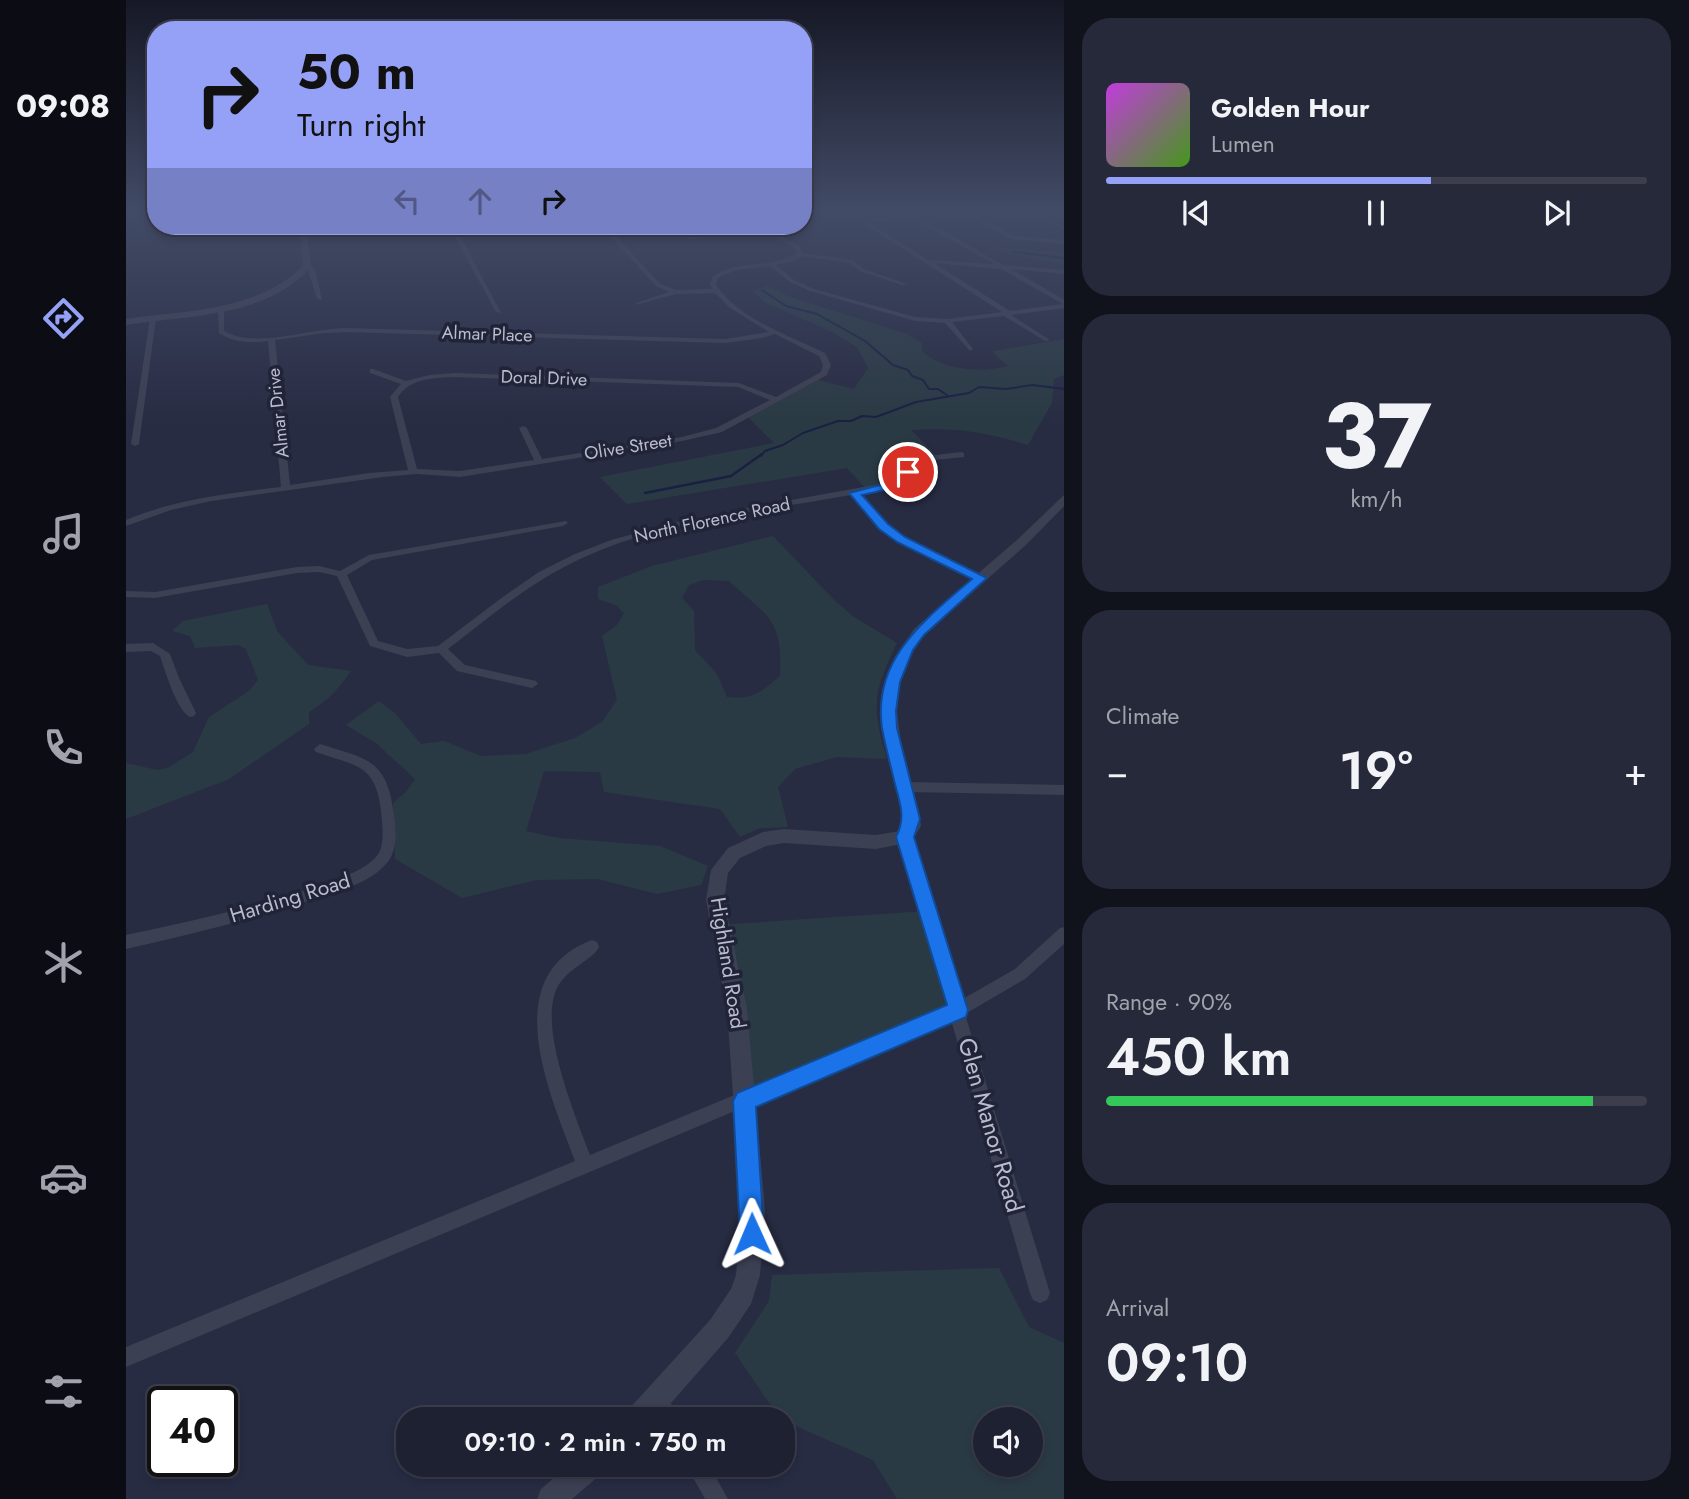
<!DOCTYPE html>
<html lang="en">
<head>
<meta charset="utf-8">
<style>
  :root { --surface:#1e2132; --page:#26293a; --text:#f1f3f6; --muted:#a1a3ac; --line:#3c3e4d; --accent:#94a1f7 }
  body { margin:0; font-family:Jost,sans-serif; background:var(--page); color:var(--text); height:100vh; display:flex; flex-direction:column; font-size:26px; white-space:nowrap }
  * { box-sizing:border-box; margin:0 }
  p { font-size:23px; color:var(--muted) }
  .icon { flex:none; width:38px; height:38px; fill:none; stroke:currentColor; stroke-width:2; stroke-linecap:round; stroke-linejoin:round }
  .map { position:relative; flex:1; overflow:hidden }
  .sheet { display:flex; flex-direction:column; gap:18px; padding:18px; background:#10121c; width:625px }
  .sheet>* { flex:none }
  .hud { position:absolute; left:21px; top:21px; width:665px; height:214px; border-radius:28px; box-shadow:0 4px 10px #0003,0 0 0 2px var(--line); background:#94a1f7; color:#111; overflow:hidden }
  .fabs { position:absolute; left:847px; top:1407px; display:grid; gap:14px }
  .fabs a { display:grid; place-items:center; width:70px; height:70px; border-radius:50%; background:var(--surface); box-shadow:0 4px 10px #0003,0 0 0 2px var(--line); font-size:35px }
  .speed { position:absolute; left:21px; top:1386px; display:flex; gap:14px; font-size:35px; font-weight:700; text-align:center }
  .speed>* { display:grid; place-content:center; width:91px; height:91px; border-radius:50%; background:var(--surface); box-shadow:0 4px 10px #0003,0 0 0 2px var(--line); line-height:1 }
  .speed .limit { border:4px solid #111; border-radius:10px; background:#fff; color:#111 }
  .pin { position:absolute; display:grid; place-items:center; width:60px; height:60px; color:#fff; margin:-30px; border:4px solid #fff; border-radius:50%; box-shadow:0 2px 7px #0007 }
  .me { position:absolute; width:77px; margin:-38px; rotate:359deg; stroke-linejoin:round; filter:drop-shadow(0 0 5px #0008) }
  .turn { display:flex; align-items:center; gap:24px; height:147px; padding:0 35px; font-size:32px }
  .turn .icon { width:91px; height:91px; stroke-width:2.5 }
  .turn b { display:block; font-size:49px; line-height:60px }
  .lanes { display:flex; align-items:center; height:66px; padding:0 35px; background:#0003; justify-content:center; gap:35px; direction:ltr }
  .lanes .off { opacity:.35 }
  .big { font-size:52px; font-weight:600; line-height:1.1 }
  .sheet .tile { flex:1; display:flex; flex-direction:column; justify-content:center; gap:10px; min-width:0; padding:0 24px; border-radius:28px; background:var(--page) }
  .sheet .dial { align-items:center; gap:0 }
  .dial b { font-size:91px; line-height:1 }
  .song { display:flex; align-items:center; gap:21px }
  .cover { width:84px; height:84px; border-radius:10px; background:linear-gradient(135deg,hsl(290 70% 55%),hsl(100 70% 35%)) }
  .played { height:7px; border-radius:4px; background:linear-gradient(90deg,var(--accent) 60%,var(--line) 60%) }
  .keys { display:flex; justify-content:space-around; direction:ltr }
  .heat { display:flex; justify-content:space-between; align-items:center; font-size:38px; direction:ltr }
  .charge { height:10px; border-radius:5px; background:linear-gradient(90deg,#34c759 90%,var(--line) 0) }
  .trip { position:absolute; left:270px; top:1407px; width:399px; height:70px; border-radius:28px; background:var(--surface); box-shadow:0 4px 10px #0003,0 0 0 2px var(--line); font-weight:600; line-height:70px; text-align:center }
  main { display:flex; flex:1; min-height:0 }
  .menu { display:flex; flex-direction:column; width:126px; justify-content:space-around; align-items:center; background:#0c0d14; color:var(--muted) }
  .menu .icon { width:49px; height:49px }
  .menu .active { color:var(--accent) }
  .menu b { font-size:32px; color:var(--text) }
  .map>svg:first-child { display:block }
  .green { fill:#2a3a44; fill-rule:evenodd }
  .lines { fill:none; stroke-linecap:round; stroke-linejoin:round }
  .stream-far1 { stroke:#1a2042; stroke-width:2 }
  .stream { stroke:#1a2042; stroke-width:2.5 }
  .minor { fill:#3c4053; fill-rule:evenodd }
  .tertiary { fill:#3c4053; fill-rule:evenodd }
  .route { fill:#1a73e8; stroke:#114b97; stroke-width:2 }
  .labels { text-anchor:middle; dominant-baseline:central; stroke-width:7; stroke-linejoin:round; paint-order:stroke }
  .far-street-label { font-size:18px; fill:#b9bccc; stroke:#212438 }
  .street-label { font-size:21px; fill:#b9bccc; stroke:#212438 }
  .near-street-label { font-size:24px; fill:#b9bccc; stroke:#212438 }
</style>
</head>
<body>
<main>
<nav class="menu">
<b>09:08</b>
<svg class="icon active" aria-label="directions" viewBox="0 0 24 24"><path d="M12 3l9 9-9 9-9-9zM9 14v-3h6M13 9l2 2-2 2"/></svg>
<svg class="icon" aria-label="music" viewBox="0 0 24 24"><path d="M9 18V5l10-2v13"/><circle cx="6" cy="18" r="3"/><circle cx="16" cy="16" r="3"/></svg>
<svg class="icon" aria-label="phone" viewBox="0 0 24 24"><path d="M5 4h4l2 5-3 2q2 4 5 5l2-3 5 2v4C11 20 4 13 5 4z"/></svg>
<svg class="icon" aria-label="climate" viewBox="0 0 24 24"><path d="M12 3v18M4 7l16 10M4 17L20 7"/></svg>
<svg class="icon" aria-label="car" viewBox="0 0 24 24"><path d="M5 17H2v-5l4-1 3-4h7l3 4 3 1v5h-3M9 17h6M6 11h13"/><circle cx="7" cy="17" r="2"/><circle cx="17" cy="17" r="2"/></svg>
<svg class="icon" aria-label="filters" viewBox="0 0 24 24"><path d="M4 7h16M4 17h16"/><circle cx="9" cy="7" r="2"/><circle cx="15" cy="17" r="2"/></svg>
</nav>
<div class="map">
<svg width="939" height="1499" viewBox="0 0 939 1499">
  <rect width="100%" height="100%" fill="#282c43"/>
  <!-- green -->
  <path class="green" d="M862,247L938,252V266C913,257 887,258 862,247Z
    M641,286L664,297L781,334L796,343V351C818,371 854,373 882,366L868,354V351L938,339V375L928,379L926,403L902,445C860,432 829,427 785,430L811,456L796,459L775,481L741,490L721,468L501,504L474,477L648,443L620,415L689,379L728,389L742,368L731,347L706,332L638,302L626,291Z
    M647,536L709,601L728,617L771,643C747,693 745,706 761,759L711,757L669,769L652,787L662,827L634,828L614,837L594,809L478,792L474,772L418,771L400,831L432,838L534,846L582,866L575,885L531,894L472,879L410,880L336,898L269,859L267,803L280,792L289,779L250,743L220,725L253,701L269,713L295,744L318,741L355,756L400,754L449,738L476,722L491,700L476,636L491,625L498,613L490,605L472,599V587L526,566ZM577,580L603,581C642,617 657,618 654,676C634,693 627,700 601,697L591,674L569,650L568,611L556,598L563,585Z
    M141,604L151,631L182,665L225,671C212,689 202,701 183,712V724L103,779L0,819V763L31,770L42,768L67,752L83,717L123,691L132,680L120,649L112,645L69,648L64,636L46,631L57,621Z
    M801,911L832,1010L618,1101L593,925Z
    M873,1268L903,1327L938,1343V1499H771L747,1460L654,1419L609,1353L643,1301L646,1275ZM859,1419H905V1465H859Z"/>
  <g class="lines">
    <!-- stream-far1 -->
    <path class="stream-far1" d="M888,252L939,258
      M636,290L660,306L691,314L739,341L767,365L782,370L786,376L797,380L803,389H812L822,396
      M635,456L639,451L657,445L677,433L712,421H725L736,416L750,417L790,402L843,393L853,387L880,389L906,385L939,389"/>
    <!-- stream -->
    <path class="stream" d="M519,493L605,476L636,454"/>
    <!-- minor -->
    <path class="minor" d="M716,210H722L738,219L782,215L775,210H781L788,214L840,210L888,236L939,240V244L885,239L837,213L793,217L877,265L939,270V274L885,269L939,300V308L885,315L924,340L919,341L878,316L826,322L847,349L844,351L819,323L789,321L684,291L664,282L644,266L610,270L592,278L590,285C614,320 663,335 699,353L705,365L701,375L596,432L556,441L334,477L291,474L257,477L85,501L45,510L0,526V520C50,499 102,493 155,487L142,341C124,343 108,343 93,333L92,309L95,307L98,309V331C129,349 182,329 218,328L599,339L643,332L604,308L589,293L550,294L510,305V303L543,292L530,286L475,226H481L534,284L550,290L587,289L584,285L586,277C612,258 645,270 671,253L669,248L639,231L564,239L561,237L635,228L632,226H638L673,246L676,253L727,260L738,269L781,284L776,285L734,271L723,263L675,256L668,261L650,265L668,280L688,289L789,317L821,319L876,312ZM786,218L868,264L802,260L742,222ZM808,263L875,269L937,304L884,311ZM222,332L599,343L636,338L649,334L693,356L697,365L695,372L650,397L613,383L329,373L303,375L280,381L247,369H244V373L275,384L264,397L282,470L243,473L164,485L149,340L198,333ZM329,377L612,387L644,400L590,428L556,437L416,459L401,428L397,426L393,428L408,460L334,471L291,469L272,397C284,378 308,378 329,377Z
      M897,210H904L939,227V230Z
      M95,226H101L100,231H96Z
      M323,226H329L375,313L370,312Z
      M180,263H184L190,272L196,300L191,299Z
      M27,316L30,318L13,444L9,446L5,444L24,318Z
      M835,452L838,453V457L798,461L771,486L733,494L761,525L778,538L859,576V580H851L772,542L755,529L725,495C630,512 527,521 440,566C397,588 360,620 322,649L339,665L410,681L412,684L406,688L331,671L313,653L281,657L244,646L211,576L193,572L171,573L29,598L0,597V591L29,592L171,567L193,566L214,571L243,555L440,521L442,523L437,526L246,560L221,575L252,641L281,649L312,646L378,596L413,572L449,554L485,540L566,518L765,482L793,457Z
      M27,643L44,654L53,678L70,713L68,716L64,717C51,711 39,671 34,656L25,651L0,652V644Z
      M194,744C237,758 260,758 267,809C270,827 273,851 259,865C244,882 218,889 197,896C133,918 66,934 0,949V935C65,921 130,907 192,886C211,879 236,872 250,857C260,846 256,824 255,810C249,763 229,766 190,752L188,749Z
      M779,782L939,785V795L779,792L774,790L773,787L774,784Z
      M779,832L784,833L786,837L835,1000L889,969L934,928L939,927V943L899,979L839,1014L924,1293L921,1300L914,1303L907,1300L904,1293L825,1020L0,1367V1347L449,1161C424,1094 370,976 466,940L471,942L473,947C467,960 441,968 431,988C412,1027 449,1115 464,1155L821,1007L772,837L774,833Z
      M532,1390L539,1393L554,1419H532L522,1400L525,1393Z
      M560,1465H583L602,1499H579Z"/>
    <!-- tertiary -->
    <path class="tertiary" d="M174,226H180L185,267C140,318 62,315 0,325V319C61,310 130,312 177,266Z
      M939,494V505L900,545L798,635L783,658L774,682L771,711L775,745L794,819L795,826L785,842L750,849L658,843L640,846L614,858L602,873L598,900L621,1009L639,1210L634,1275L625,1304L602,1338L531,1419H500L503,1409L584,1320L605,1289L610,1275L615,1210L601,1009L580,900L585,870L602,848L637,832L658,829L750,835L774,831L778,819L759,745L755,711L760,682L769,657L788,629L892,539Z
      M443,1465H478L474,1475L446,1499H411L415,1489Z"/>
  </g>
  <!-- sky -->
  <linearGradient id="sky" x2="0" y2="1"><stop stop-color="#161825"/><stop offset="0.5" stop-color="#424b66"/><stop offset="1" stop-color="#424b66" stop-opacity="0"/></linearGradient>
  <rect width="939" height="420" fill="url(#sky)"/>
  <!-- route -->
  <path class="route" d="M778,469L787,472L779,484L772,487L736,495L762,524L779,537L861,578L798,635L787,650L774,682L770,711L771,728L794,819L788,837L842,1010L840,1017L630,1107L638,1234L635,1242L626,1246L618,1242L614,1234L607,1101L611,1093L821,1005L770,837C781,816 773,802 768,780C764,763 759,745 756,728C746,658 800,619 846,579L771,542L753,529L723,493L765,482Z"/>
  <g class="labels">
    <!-- far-street labels -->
    <g class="far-street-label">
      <text transform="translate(361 334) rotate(2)">Almar Place</text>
      <text transform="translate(418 378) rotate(2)">Doral Drive</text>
      <text transform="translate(152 413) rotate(-96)">Almar Drive</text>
      <text transform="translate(502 447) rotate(-9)">Olive Street</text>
      <text transform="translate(586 520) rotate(-12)">North Florence Road</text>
    </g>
    <!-- street labels -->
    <g class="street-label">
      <text transform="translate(164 898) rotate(-17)">Harding Road</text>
      <text transform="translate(602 963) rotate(81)">Highland Road</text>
    </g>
    <!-- near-street labels -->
    <g class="near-street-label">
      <text transform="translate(865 1125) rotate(74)">Glen Manor Road</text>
    </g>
  </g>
</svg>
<div class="fabs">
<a><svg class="icon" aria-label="sound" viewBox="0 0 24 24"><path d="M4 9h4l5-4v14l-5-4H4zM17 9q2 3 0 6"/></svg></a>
</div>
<div class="speed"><div class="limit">40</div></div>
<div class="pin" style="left:782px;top:472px;background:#d93025"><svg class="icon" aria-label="arrive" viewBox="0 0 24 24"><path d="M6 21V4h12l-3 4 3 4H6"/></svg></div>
<svg class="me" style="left:626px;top:1234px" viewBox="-20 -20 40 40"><path d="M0-17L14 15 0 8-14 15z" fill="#1a73e8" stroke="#fff" stroke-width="4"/></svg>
<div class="trip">09:10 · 2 min · 750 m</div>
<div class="hud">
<div class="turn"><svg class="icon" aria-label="right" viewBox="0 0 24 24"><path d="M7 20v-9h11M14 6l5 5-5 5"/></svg><div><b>50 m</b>Turn right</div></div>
<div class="lanes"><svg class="icon off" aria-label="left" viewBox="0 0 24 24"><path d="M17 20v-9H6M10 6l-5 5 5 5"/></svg><svg class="icon off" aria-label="ahead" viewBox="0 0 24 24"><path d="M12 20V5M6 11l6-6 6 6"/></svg><svg class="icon" aria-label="right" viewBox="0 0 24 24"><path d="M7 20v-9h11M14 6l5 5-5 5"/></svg></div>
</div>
</div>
<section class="sheet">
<div class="tile">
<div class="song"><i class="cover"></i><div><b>Golden Hour</b><p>Lumen</p></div></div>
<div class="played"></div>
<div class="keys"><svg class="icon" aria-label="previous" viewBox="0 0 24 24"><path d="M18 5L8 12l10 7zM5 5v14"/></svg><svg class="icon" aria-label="pause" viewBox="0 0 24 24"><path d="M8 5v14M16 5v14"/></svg><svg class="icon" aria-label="next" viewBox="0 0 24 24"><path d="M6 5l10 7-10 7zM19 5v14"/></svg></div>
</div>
<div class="tile dial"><b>37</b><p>km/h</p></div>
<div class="tile"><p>Climate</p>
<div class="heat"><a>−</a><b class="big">19°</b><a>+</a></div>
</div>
<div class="tile"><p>Range · 90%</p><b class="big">450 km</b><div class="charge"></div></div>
<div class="tile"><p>Arrival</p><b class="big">09:10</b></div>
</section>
</main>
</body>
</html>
